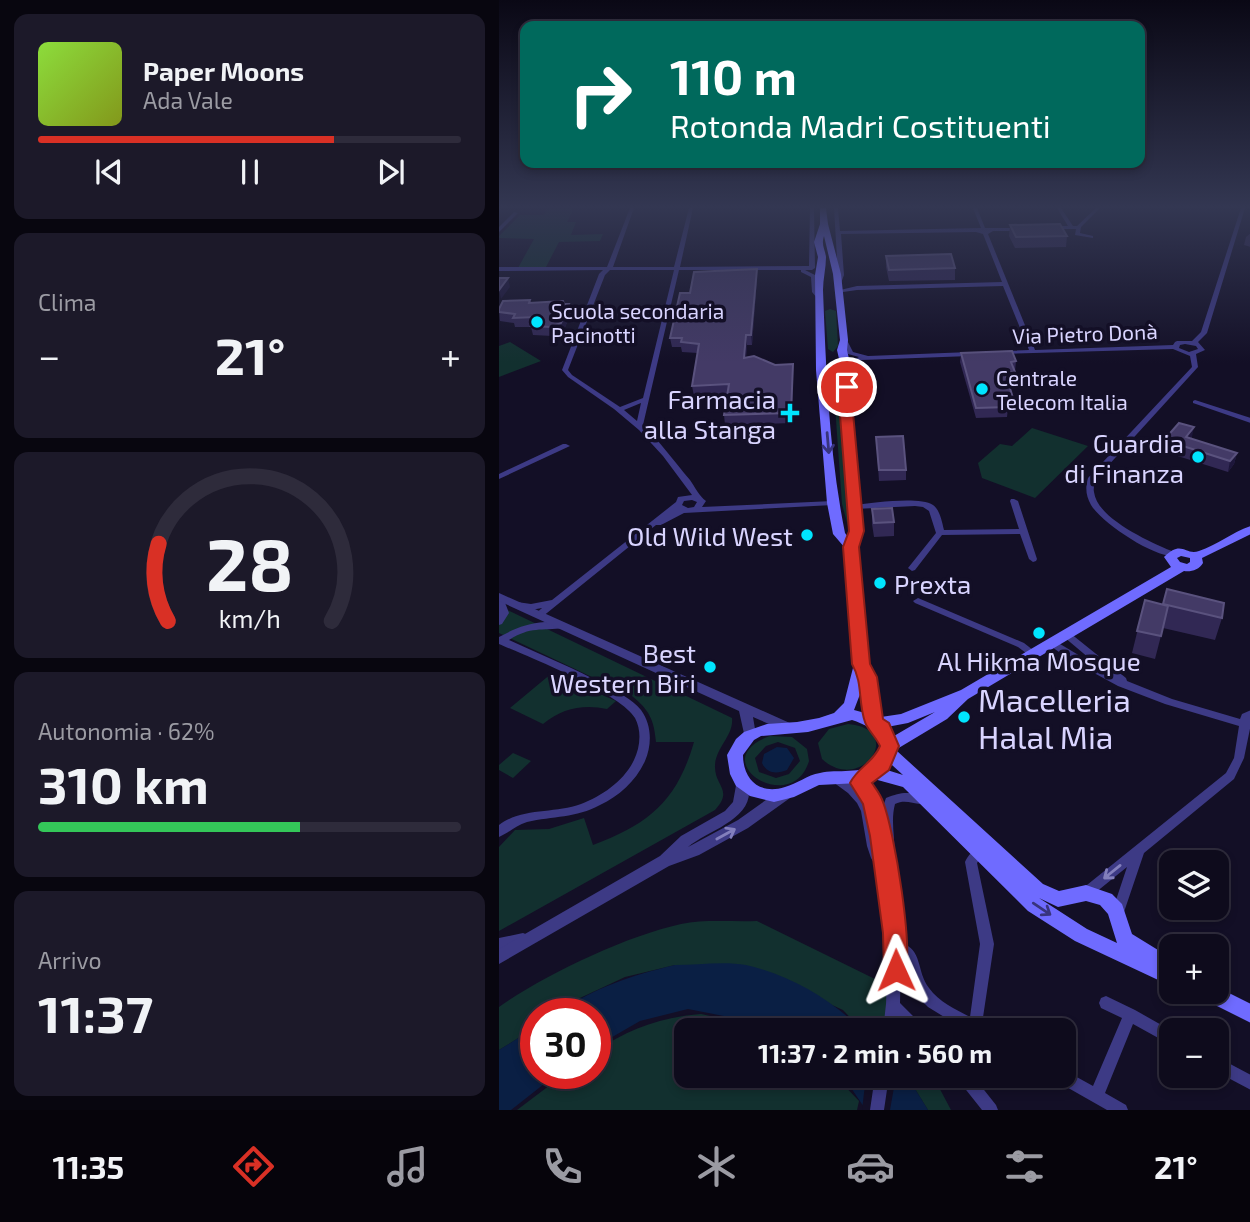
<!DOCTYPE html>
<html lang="it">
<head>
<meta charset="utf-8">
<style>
  :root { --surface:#0e0b1c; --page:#1c1929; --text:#f1f3f6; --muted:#9b9ba3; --line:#2e2b3b; --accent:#d93025 }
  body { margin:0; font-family:"Exo 2",sans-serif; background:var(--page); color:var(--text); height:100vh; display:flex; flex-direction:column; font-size:26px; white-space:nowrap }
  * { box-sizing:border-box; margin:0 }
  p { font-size:23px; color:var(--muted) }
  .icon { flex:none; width:38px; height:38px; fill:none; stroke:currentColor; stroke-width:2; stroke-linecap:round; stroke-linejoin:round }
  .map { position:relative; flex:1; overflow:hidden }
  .details { display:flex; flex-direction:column; gap:14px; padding:14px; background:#08060f; width:499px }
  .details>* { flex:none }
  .hud { position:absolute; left:21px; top:21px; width:625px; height:147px; border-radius:14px; box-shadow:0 4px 10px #0003,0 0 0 2px var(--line); background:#00695c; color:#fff; overflow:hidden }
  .controls { position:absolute; left:660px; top:850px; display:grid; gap:14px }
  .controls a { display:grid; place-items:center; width:70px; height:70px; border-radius:14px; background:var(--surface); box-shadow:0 4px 10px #0003,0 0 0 2px var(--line); font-size:35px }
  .speed { position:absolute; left:21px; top:998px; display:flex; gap:14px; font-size:35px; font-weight:700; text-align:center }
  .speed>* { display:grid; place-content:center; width:91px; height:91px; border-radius:50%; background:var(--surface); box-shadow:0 4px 10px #0003,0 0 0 2px var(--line); line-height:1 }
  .speed .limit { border:10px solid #d22; background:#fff; color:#111 }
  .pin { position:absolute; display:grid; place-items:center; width:60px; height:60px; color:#fff; margin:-30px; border:4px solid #fff; border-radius:50%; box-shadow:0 2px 7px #0007 }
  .me { position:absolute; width:77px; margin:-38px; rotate:359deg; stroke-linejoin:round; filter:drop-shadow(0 0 5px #0008) }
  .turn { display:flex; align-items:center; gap:24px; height:147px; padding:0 35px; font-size:32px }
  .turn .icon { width:91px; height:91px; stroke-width:2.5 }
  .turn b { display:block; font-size:49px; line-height:60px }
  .big { font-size:52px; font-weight:700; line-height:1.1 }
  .details .widget { flex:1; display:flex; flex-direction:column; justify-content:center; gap:10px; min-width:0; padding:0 24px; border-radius:14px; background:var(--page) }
  .details .dial { align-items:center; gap:0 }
  .dial svg { height:182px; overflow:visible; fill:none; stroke:var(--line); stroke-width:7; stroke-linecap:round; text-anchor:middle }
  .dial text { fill:var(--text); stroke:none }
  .song { display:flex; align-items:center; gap:21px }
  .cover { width:84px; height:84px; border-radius:10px; background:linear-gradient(135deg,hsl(90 70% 55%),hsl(70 70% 35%)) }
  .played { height:7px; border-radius:4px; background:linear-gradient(90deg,var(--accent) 70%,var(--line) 70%) }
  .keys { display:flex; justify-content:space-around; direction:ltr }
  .heat { display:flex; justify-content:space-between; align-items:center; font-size:38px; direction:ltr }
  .charge { height:10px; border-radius:5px; background:linear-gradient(90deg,#34c759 62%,var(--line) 0) }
  .trip { position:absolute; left:175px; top:1018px; width:402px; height:70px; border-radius:14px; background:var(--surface); box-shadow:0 4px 10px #0003,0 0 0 2px var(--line); font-weight:700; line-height:70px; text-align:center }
  .menu { display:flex; height:112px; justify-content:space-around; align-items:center; background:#06040b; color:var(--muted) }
  .menu .icon { width:49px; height:49px }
  .menu .on { color:var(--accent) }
  .menu b { font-size:32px; color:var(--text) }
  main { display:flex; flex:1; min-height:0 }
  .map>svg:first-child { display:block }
  .green { fill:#12302f; fill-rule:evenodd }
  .water { fill:#0a1f44 }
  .pier { fill:#130f26 }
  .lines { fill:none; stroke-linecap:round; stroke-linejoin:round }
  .minor { fill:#3d3a85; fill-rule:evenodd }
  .tertiary { fill:#3d3a85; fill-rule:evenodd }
  .secondary { fill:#6f6bff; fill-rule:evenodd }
  .wall { fill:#312854 }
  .shaded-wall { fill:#1d163a }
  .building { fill:#433a66; stroke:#5a527e; stroke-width:2 }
  .oneway { stroke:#38347d }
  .oneway2 { stroke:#837fbc }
  .route { fill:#d93025; stroke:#8d1f18; stroke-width:2 }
  .poi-dot { fill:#00e5ff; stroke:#130f26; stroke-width:2.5 }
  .labels { text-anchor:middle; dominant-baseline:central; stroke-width:7; stroke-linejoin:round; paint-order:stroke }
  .far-poi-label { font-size:21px; fill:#d9d4ff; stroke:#130f26; text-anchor:start }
  .far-street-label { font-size:21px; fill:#d9d4ff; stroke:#130f26 }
  .poi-label { font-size:26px; fill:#d9d4ff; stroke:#130f26; text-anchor:end }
  .near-poi-label { font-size:32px; fill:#d9d4ff; stroke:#130f26; text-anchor:start }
</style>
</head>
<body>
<main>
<section class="details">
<div class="widget">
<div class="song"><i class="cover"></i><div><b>Paper Moons</b><p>Ada Vale</p></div></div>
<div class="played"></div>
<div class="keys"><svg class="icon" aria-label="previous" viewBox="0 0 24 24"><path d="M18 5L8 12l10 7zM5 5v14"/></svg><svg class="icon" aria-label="pause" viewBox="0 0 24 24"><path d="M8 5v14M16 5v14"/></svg><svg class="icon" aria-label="next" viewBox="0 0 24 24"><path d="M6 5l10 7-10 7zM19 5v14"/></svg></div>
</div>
<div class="widget"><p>Clima</p>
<div class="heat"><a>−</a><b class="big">21°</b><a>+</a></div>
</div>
<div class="widget dial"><svg viewBox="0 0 100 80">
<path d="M14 69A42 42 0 1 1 86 69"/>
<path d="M14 69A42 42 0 0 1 10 35" stroke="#d93025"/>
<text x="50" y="56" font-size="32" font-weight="700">28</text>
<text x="50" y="72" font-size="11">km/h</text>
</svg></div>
<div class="widget"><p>Autonomia · 62%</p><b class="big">310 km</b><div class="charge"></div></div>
<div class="widget"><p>Arrivo</p><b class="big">11:37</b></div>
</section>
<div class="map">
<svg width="752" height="1110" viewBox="0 0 752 1110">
  <rect width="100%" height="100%" fill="#130f26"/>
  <!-- green -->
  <path class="green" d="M50,208H75L68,222H77L72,235L104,234L101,241L60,242L47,267L19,268L35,239L0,238V236L21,215H44Z
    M331,309L337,311L339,346L334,352L329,349L326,311Z
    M11,342L42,361L0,377V346Z
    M341,361L343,383L340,410L350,530L343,504L336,406L327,371L335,370L336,362Z
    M533,428L589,446L536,498L483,478L479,463L501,444L513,446Z
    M0,606L233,718C235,735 217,747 216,765C215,787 235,789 216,810L0,931V847L16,830L50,829L85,818L94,845C150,824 178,801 195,742H157C155,719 150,710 133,696L0,633Z
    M53,673L117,701L108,709C85,704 63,708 44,724L11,708Z
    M349,724C408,729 362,795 323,759L319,743L330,729Z
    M271,736L293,737L308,749L310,761C293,818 203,760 271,736ZM279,742L296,748L301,761L290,774L277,778L260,772L256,758L267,746Z
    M14,753L32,761L14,778L0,770V765Z
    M258,921L380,981L409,1031H364L344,1010L245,965H176L126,977L81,998L58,1013H37V1027L0,1050V1007C45,975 127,936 182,924C205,919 233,922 258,921Z
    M202,1014L239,1022L262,1031H187V1076H336L360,1101L358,1110H18L67,1073H96V1052C129,1029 162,1017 202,1014Z
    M408,1076H434L452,1110H429Z"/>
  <!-- water -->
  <path class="water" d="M278,747L288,748L295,758L288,770C278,774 268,774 263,763L265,754Z
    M176,965C198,965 225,961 247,965C291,975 332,999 364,1031H270L240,1019L189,1009L141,1021L96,1047V1013H58C98,987 130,976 176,965Z
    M37,1027V1073H59L12,1110H0V1050Z
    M344,1076H408L429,1110H367Z"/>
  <!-- pier -->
  <path class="pier" d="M367,1076H397L391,1110H363Z"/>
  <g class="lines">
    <!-- minor -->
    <path class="minor" d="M131,208H135L114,267H175L190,208H194L181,267L310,266L311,208H315L316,268L313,270H306L318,276L319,292L323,297L322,298H318L313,292L312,277L302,272V270H180L144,425C161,442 175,461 191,480C196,487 200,496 207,501L203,507L334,501L338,503L334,505L185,513L162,525H157L43,617L40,618L35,615L43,608L32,610L15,607L13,605L18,602L32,604L53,600L177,502L179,497L193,495L164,456L140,430L115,409L69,377L63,370L100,274L104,270L0,271V267H108ZM111,270H175L144,398L121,407L73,375L69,370L106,275ZM142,403L138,421L125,410ZM193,500L198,502L195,507L189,508L183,505L185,501Z
      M335,208H339L341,231L482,228L474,208H478L486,228H523V230L521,231H494L489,234L536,350L674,345L676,342L678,341H693L702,332L742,208H746L708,333L699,342L706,350L697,354L699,367L596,480C596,484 594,488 595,492C598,519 653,543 675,552L676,554L675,556C654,557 603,523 592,505C587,496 586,488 589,478L693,367L691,356L674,349L501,354V352L503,351L530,350L504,286L358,290L337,293V291L358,286L503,282L484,234L477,232L342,234L345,275L341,286H337L339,275ZM686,344L697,346L699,349L690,352L680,348L681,345Z
      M558,208H562L574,226H578L597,208H601L582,227L581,233L594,236V238L576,235L577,229H551L550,228L553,226H569Z
      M15,212L19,213L0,232V227Z
      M345,338L348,340L354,352L369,356L471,352L474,354L471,356L363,360L355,364L350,373L348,374L345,372L350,362L360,357L349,354L342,340Z
      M696,400L752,418V423L694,403V401Z
      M64,444H67L71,446L0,479V474Z
      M512,499H515L519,501L538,559L537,561L534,562L530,559L521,534L443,535L416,570L413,571L409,568L437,533L430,511L424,507L416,506L356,509L352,507L356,505C373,503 420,496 434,505C441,510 443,522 445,530L520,529L511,501Z
      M0,597L5,600L10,613L3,624L0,625Z
      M419,598L525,643L539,654L537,656H531L519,647L416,603L414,601Z
      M46,622L65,624L67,626L65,628C42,631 32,626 10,640C42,655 76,668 107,686C119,692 133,699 142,710C153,725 153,745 146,761C137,781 120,796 101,805C77,818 54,816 28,822C17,825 10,833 0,837V825C24,807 55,814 82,804C103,796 125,781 135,760C141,748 143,731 136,718C121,693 30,657 0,644V637C15,629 28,623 46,622Z
      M568,632L571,633L627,678L628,681L673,699L741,719L743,714L752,710V724L745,758L735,779L645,853L625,912L623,916L619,918L615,916L613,912L628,867L591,897L587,898L583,897L581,893L583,889L727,773L735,758L740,726L666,704L619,686L573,661L550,645L548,643L550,641H556L603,669L565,637L563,635L565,633Z
      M368,771L372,772L374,775L368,783L380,802L382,812L387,798C404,791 410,792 428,797L430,800L428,803C416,807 409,798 396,804C390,826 400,849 393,869L402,943C424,949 417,971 430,988C440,1002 456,1009 471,1017L481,944L466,862C469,855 476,846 484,849L486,853L478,863L495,944L483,1024L487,1026L489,1031H468L429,1007L421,999L415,989L408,971L405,958L402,956L401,1003L424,1026L426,1031H409L399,1020L398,1031H384L387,1004L389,950L382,875L372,858L368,846L362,811L358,803L349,793L334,782L332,779L334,776C344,773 355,784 362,792L356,783L364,772Z
      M24,933L29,935L30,939L29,943L0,950V938Z
      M607,996L636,1010L673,1031L672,1045L634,1024L606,1093L627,1105L629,1110H608L557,1081L555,1076H565V1070L594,1086L623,1018L602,1008L600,1003L602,998Z
      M718,1057L752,1075V1090L718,1072Z
      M376,1076H390L385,1110H371Z
      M458,1076H474L497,1105L499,1110H483L460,1081Z"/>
    <!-- tertiary -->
    <path class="tertiary" d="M0,593L293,724L294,727L293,730L288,732L254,717L257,735L256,738L251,740L246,738L240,711L0,601Z
      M243,779L248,780C261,818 211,829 189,847L239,820L281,790L286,789L291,790L293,794L291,798L249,828L200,855L170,866L0,964V949L161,856L182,836L226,811L234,802L238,780Z"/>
    <!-- secondary -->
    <path class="secondary" d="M321,208H327L329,224L342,274L349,340L348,350L353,372L352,402L363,531L358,547L369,664L376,677L382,717L402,714L462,690L672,567L665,557C683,539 686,556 700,551C718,545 734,532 752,526V534L703,558L704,563C700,570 692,572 685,571L469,699L448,719L398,749V751L544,884L560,891L587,885L613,894L623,904L633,934L672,958V986L576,941L529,911L404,787L375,779L360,783L320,785L295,797L275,802L251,796L237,786L231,774L228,755L237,739L245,732L268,724L298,722L320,718L335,713L345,703L355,664L346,548L334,534L328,503L317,370L316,275L319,257L315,242L321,224ZM325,236L334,274L341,340L338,350L343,372L342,402L351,531L349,537L346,533C330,454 327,371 324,290C324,279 327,268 327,257C326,249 322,245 325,236ZM682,556L691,558V562L688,564L681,562L678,558ZM363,689L366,713L355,710ZM436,712L395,736L388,727L409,723ZM353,720C365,724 378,730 382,742C384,749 383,746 382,752C375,778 341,768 321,773C308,775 298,784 286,787C261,795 244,780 244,755L255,740L262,736L309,732ZM393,765L404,775L388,770ZM540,898L559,907L587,901L601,905L609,914L618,943L588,929Z
      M718,987L752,1004V1023L702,998L700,992H718Z"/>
  </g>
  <!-- wall -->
  <path class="wall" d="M511,225L568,236L567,247L516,248L510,236Z
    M752,233V247L745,245L747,237Z
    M387,256L456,268V280L390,281L387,267Z
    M258,269V278L253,345H248L247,358L276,365L294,364L293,423L226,425L225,415L228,394L195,396L193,386L199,353L183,352L182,347H173L171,338L191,293Z
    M31,300L32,303L65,304L72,313L64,332L54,336L34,335L32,327H16L15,323L1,321L0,309Z
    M462,353L517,361L515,382H509L514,398L513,408H509L508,417L477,418L461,362Z
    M377,437L407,470V480L380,481Z
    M693,437L692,439L738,453L735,464L729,472L663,451L665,440Z
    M373,509L395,522V536L375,537L373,524Z
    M646,600L723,618L716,640L664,628L656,659L633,653Z"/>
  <!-- shaded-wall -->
  <path class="shaded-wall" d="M258,269V278L253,345L252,335Z
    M9,278L11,287L2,299L0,290Z
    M70,304L72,313L64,332L54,336L52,327Z
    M247,335L248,345L246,368L245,358Z
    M294,364V374L293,423L292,413Z
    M695,427L693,437L685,448L687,437Z
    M738,453L735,464L729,472L731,461Z"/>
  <!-- building -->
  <path class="building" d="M561,224L568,236L517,237L511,225Z
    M452,254L456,268L390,270L387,256Z
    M258,269L252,335H247L245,358L255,356L276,365L294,364L292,413L225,415L230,384L193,386L200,344L182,342L183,338H171L181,293H191L195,272Z
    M0,278H9L0,290Z
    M31,300L30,303L64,301L65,304H70L62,323L52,327L32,326L36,317L14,318L16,314L0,312V309L4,301Z
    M513,351L517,361L512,362L516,372H506L514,398H506L509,407L477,408L462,353Z
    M680,423L695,427L687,437L738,453L731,461L665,440Z
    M404,436L407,470H380L377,437Z
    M393,508L395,522L375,523L373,509Z
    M668,589L725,603L723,618L664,604Z
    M646,600L669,606L662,636L638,631Z"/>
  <!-- one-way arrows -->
  <defs><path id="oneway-shaft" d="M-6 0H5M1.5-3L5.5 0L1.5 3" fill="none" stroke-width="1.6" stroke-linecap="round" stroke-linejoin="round" transform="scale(1.75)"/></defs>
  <g class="oneway">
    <use href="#oneway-shaft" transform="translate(329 443) rotate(85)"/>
    <use href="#oneway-shaft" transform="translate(543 909) rotate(34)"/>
  </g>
  <g class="oneway2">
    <use href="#oneway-shaft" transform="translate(227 834) rotate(-29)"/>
    <use href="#oneway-shaft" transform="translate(613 872) rotate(141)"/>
  </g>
  <!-- sky -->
  <linearGradient id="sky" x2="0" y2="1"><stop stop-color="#0a0815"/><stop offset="0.57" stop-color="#333752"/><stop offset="1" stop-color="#333752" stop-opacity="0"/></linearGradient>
  <rect width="752" height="363" fill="url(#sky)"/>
  <!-- route -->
  <path class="route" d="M348,384L354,387L353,402L365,531L360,547L371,664L378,677L384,719L390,723L400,746L390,770L373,783C377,789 382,795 384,802C395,829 416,954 405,978L397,981L388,978L385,970L384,933L371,836L364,804L351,783C359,767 374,763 381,746C377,737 368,729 366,722C359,702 364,683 353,664L344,547L350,531L340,402L342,387Z"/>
  <!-- markers -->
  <g class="poi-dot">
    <circle cx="38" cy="322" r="7"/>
    <circle cx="483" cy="389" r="7"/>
    <path d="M287.5 402.5h7v7h7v7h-7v7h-7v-7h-7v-7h7z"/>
    <circle cx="699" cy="457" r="7"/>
    <circle cx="308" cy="535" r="7"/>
    <circle cx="381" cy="583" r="7"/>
    <circle cx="540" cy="633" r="7"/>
    <circle cx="211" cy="667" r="7"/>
    <circle cx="465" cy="717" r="7"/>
  </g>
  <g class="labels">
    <!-- far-poi labels -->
    <g class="far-poi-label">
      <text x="52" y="310">Scuola secondaria<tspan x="52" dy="24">Pacinotti</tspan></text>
      <text x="497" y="377">Centrale<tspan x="497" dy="24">Telecom Italia</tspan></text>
    </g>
    <!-- far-street labels -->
    <g class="far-street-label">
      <text transform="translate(586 333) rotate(-2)">Via Pietro Donà</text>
    </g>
    <!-- poi labels -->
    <g class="poi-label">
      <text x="277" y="398">Farmacia<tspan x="277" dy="30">alla Stanga</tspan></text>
      <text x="685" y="442">Guardia<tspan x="685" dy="30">di Finanza</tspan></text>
      <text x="294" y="535">Old Wild West</text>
      <text x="395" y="583" text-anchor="start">Prexta</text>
      <text x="197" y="652">Best<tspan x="197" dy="30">Western Biri</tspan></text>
      <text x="540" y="660" text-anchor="middle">Al Hikma Mosque</text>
    </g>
    <!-- near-poi labels -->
    <g class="near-poi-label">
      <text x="479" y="699">Macelleria<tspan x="479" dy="37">Halal Mia</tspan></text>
    </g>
  </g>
</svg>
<div class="controls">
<a><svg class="icon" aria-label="layers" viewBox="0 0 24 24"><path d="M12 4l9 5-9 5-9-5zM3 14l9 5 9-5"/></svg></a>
<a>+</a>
<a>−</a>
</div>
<div class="speed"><div class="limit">30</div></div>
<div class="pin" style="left:348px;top:387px;background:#d93025"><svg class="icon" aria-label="arrive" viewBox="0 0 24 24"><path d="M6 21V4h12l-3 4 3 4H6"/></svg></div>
<svg class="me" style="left:397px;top:970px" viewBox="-20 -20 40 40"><path d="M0-17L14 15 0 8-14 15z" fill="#d93025" stroke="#fff" stroke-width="4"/></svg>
<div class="trip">11:37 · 2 min · 560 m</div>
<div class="hud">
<div class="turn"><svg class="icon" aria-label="right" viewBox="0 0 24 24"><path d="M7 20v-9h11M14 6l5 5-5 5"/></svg><div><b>110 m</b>Rotonda Madri Costituenti</div></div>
</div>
</div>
</main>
<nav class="menu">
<b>11:35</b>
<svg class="icon on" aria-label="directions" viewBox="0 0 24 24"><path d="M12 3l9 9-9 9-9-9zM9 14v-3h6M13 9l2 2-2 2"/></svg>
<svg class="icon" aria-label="music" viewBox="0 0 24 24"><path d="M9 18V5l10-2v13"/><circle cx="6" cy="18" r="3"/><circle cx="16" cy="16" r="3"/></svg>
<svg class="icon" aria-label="phone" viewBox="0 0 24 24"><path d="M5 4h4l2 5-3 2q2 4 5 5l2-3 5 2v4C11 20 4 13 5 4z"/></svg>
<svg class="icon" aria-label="climate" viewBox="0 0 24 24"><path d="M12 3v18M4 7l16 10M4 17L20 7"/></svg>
<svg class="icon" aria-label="car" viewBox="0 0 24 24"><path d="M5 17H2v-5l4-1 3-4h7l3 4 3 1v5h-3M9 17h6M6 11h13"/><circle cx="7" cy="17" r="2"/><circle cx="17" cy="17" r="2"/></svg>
<svg class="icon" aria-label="filters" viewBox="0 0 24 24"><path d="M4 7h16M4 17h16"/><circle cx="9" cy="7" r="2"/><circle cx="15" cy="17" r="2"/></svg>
<b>21°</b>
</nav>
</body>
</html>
